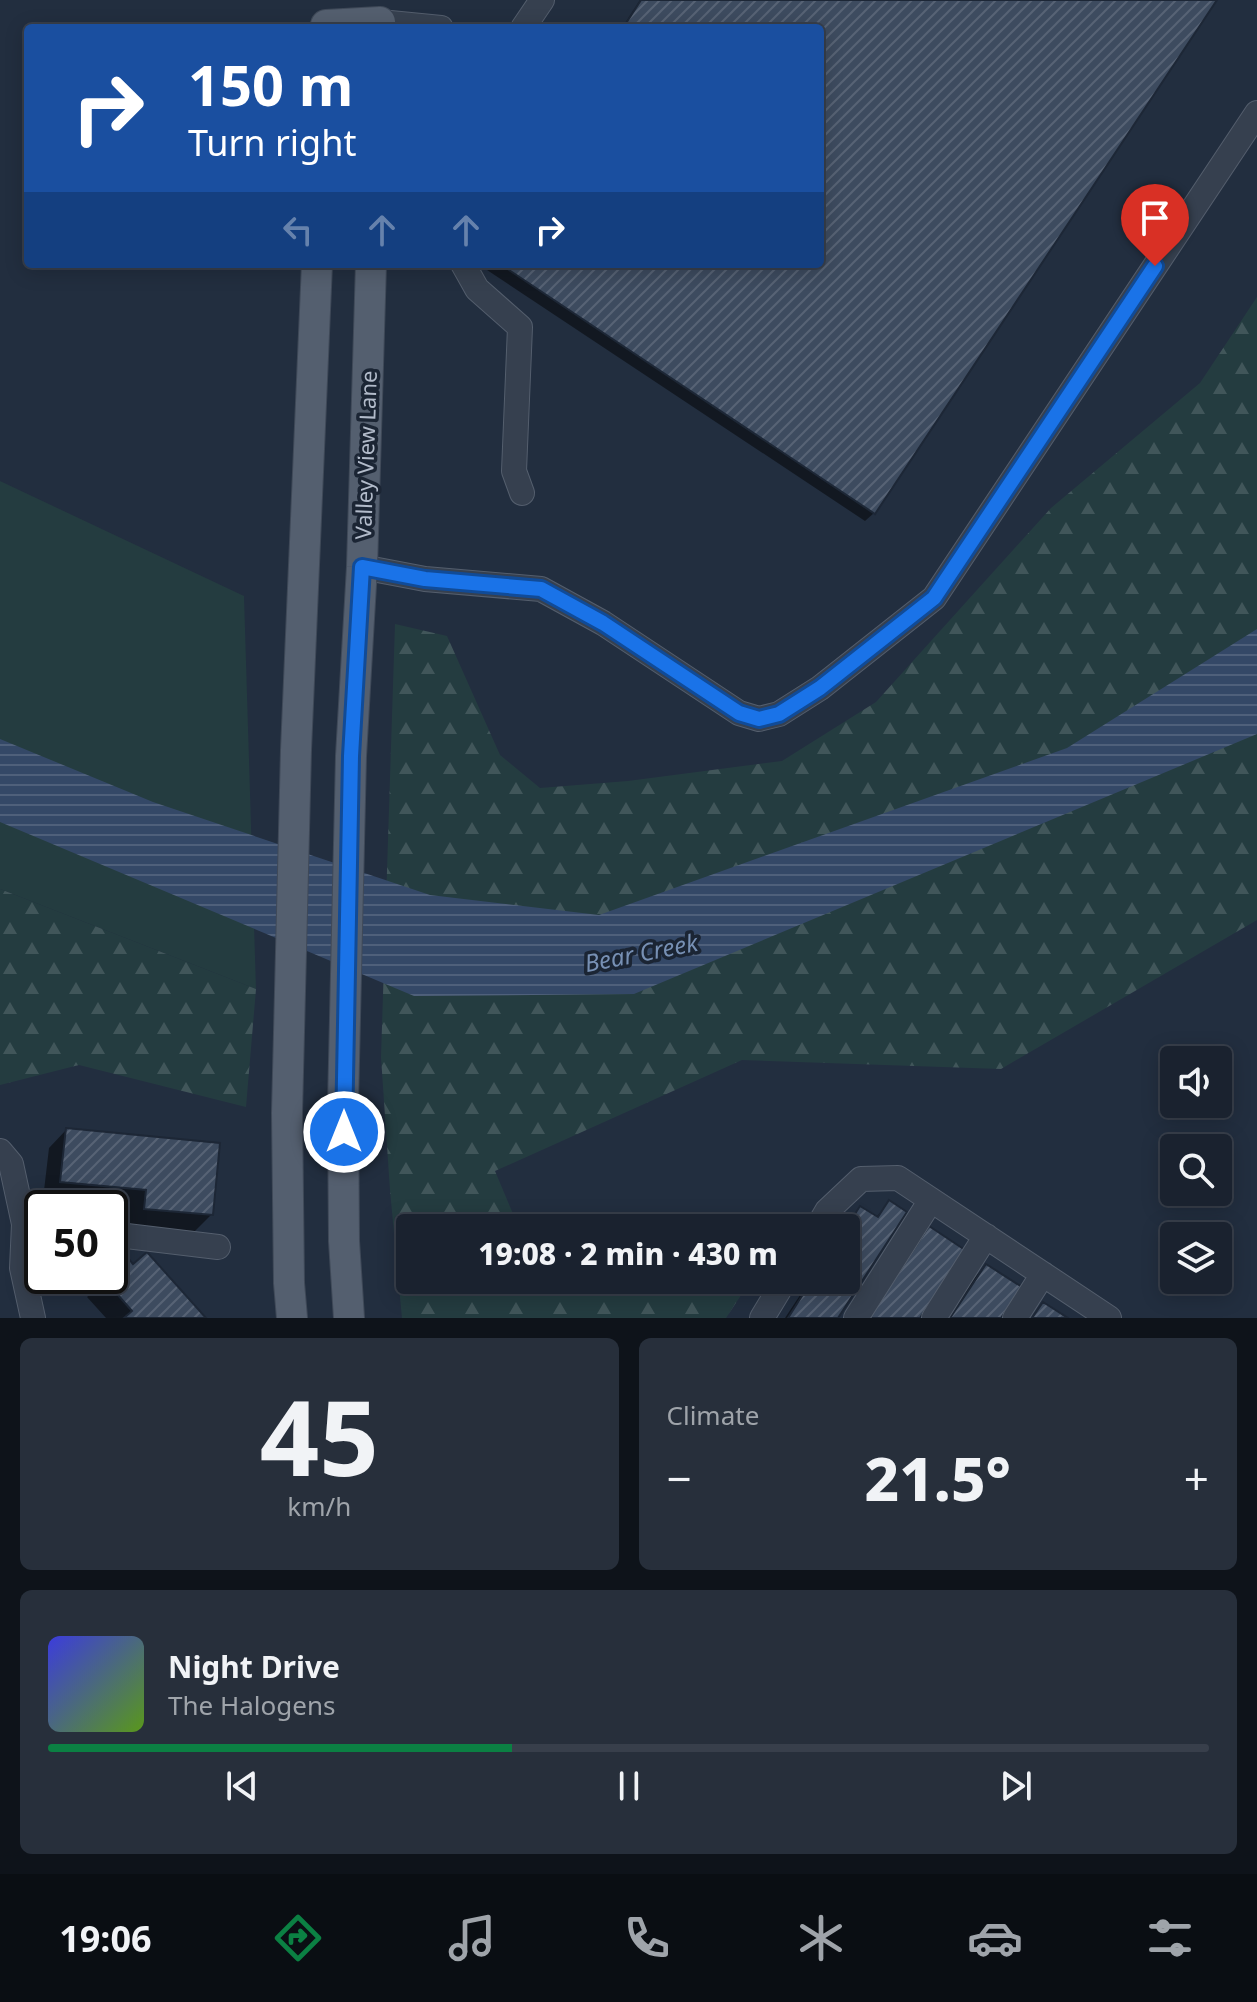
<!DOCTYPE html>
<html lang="en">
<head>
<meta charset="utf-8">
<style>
  :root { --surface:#1a222f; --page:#272f3b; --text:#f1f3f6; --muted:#9fa4aa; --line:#383f4b; --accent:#0b8043 }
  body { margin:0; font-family:"Noto Sans",sans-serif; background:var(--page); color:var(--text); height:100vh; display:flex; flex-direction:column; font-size:30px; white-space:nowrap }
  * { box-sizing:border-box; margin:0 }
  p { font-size:26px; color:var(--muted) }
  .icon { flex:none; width:44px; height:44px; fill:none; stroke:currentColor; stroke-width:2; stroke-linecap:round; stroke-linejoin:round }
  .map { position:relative; height:1318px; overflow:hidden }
  .details { display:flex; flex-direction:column; gap:20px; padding:20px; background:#0e131a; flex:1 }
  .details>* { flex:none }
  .guide { position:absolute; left:24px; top:24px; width:800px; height:244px; border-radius:8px; box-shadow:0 4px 20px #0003,0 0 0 2px var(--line); background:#1a4fa0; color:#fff; overflow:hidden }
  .tools { position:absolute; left:1160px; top:1046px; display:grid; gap:16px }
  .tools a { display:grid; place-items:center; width:72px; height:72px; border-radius:8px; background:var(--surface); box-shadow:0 4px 20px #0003,0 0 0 2px var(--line); font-size:40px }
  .speed { position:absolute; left:24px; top:1190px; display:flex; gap:16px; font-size:40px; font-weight:700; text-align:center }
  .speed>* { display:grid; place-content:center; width:104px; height:104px; border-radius:50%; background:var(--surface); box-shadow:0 4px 20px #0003,0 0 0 2px var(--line); line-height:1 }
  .speed .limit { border:4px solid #111; border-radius:12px; background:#fff; color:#111 }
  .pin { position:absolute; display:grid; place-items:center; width:68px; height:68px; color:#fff; margin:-82px -34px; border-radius:50% 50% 50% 0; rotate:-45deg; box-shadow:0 0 8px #0007 }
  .pin .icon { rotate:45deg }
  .me { position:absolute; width:88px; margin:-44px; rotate:0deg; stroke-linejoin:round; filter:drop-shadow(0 0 6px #0008) }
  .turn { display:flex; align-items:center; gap:28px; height:168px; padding:0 32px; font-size:36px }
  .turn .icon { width:104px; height:104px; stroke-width:2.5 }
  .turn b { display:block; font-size:56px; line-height:68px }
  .lanes { display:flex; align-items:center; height:76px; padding:0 32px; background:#0003; justify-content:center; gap:40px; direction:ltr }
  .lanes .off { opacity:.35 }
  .big { font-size:60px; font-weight:800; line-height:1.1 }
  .details .card { flex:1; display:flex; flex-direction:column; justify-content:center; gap:12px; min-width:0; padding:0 28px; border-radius:12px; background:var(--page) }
  .details .dial { align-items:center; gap:0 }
  .dial b { font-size:104px; line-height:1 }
  .song { display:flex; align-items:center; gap:24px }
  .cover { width:96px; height:96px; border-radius:12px; background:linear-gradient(135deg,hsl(240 70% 55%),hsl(90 70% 35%)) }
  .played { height:8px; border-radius:4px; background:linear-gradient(90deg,var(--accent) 40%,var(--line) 40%) }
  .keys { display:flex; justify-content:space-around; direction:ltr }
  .heat { display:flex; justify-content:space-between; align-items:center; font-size:44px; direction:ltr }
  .details .tiles { flex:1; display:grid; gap:20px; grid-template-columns:1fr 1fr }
  .card:last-child { grid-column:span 2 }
  .trip { position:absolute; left:396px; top:1214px; width:464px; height:80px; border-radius:8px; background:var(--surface); box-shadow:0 4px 20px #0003,0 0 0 2px var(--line); font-weight:800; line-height:80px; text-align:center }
  .tab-bar { display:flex; height:128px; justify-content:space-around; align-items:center; background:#0a0e13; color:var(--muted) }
  .tab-bar .icon { width:56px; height:56px }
  .tab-bar .current { color:var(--accent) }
  .tab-bar b { font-size:36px; color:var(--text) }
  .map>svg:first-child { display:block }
  .green { fill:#243c40 }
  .forest { fill:url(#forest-firs) }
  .water { fill:url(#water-rules) }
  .shadow { fill:#0007 }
  .building { fill:url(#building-hatch); stroke:#1d2736; stroke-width:2 }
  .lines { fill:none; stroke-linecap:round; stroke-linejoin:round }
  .minor-casing { stroke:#545e6d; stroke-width:26 }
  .major-casing { stroke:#3f4958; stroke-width:32 }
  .minor { stroke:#36404f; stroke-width:24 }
  .major { stroke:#545f6f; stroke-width:30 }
  .route-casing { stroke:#114b97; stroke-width:20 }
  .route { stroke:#1a73e8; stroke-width:14 }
  .labels { text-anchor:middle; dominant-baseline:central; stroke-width:7; stroke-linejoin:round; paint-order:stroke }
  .street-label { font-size:22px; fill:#b2bbca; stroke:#1b2534 }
  .water-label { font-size:24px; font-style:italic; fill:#7790b4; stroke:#1b2534 }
</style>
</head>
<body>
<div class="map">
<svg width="1257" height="1318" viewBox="0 0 1257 1318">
  <defs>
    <pattern id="forest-firs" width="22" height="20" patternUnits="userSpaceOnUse" patternTransform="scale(2)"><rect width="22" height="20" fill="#243c40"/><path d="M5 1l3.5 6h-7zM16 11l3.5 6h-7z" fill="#41565a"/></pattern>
    <pattern id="water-rules" width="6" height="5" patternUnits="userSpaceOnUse" patternTransform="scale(2)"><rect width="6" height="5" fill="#344867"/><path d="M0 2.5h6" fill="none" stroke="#4f607b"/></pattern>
    <pattern id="building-hatch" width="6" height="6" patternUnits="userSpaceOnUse" patternTransform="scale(2)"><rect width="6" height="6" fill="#3d4b5f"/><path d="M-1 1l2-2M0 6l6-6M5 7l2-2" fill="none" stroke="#576375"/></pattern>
  </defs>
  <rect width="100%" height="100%" fill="#222e3f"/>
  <!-- green -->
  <path class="green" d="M0,481L244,596L256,989L0,889Z"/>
  <!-- forest -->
  <path class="forest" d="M1257,297V920L1001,1069L742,1060L495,1171L516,1221L630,1228H410V1280H751L726,1318H402L390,1190L381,1057L395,624L447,636L500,755L540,788L628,781L782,761L876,702L1051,508L1200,383Z
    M0,889L256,989L246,1107L79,1065L0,1085Z"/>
  <!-- water -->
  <path class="water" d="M1257,629V734L634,994L414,996L0,822V739L153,802L430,895L599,915L1067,748Z"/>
  <!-- shadow -->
  <path class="shadow" d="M640,0H1215L874,513L865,521L478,264H820V28H622Z
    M66,1130L211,1215L194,1232L127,1226L130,1207L43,1199L49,1148Z
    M890,1203L836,1318H785L810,1280H846V1228H843L860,1208L875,1218Z
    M986,1266L999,1318H948L974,1278Z
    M110,1275L203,1318H106L87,1297Z"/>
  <!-- building -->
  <path class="building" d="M641,0H1217L875,514L500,264H820V28H623Z
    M66,1128L220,1143L213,1215L144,1209L146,1190L60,1182Z
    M889,1200L907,1212L838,1318H788L812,1280H846V1228L860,1206L878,1217Z
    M929,1226L965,1250L920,1318H869Z
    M147,1252L206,1318H124L132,1311L103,1278L110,1276V1272L127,1257L133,1264Z
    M986,1264L1022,1287L1001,1318H950Z
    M1043,1302L1068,1318H1032Z"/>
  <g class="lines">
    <defs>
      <path id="minor" d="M380,22L441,28
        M523,28L542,0
        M463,264L477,289L520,327L514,471L522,493
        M362,567L425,579L541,589L603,623L739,713L759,719L779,714L820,688L934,598L1257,113
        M0,1151L11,1164L24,1224L22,1268L33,1318
        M817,1228L827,1211L861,1179L898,1178L1109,1318
        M110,1234L218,1247
        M762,1318L785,1280
        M856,1318L931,1200
        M934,1318L986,1236
        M1015,1318L1043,1274"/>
      <path id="major" d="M326,25L380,22
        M292,1318L289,1283L287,1113L296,750L317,264
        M349,1318L344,1241L343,1105L351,756L362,567L371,264"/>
    </defs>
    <!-- minor casing -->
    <use href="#minor" class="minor-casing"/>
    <!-- major casing -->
    <use href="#major" class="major-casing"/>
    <!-- minor -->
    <use href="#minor" class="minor"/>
    <!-- major -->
    <use href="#major" class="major"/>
  </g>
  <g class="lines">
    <defs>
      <path id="route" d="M344,1132L351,756L362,567L425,579L541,589L603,623L739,713L759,719L779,714L820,688L934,598L1155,266"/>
    </defs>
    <!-- route casing -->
    <use href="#route" class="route-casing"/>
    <!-- route -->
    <use href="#route" class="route"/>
  </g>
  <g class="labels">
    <!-- street labels -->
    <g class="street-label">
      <text transform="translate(365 455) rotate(-88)">Valley View Lane</text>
    </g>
    <!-- water labels -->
    <g class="water-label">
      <text transform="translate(641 952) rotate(-11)">Bear Creek</text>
    </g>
  </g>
</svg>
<div class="tools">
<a><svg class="icon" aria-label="sound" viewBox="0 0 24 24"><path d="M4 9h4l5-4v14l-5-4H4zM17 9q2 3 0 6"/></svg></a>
<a><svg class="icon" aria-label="search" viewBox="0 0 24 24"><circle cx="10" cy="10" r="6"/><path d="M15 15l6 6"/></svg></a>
<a><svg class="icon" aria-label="layers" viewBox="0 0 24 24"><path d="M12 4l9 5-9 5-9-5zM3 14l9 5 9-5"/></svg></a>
</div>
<div class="speed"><div class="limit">50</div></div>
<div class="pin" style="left:1155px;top:266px;background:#d93025"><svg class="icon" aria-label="arrive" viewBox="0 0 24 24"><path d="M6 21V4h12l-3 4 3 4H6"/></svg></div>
<svg class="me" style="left:344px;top:1132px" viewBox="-20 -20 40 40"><circle r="17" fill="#1a73e8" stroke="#fff" stroke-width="3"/><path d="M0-11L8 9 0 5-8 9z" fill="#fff"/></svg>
<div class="trip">19:08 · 2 min · 430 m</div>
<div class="guide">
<div class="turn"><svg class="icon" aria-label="right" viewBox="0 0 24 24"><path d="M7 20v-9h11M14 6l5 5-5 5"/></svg><div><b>150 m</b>Turn right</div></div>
<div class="lanes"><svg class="icon off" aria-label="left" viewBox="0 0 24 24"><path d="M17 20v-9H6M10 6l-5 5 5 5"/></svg><svg class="icon off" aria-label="ahead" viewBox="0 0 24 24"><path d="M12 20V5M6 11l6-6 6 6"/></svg><svg class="icon off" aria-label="ahead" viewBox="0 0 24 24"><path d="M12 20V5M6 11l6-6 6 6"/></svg><svg class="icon" aria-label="right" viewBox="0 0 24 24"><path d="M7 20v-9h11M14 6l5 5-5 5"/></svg></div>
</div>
</div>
<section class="details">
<div class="tiles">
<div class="card dial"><b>45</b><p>km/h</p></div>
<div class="card"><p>Climate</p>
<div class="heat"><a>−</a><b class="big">21.5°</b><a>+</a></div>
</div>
<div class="card">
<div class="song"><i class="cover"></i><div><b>Night Drive</b><p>The Halogens</p></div></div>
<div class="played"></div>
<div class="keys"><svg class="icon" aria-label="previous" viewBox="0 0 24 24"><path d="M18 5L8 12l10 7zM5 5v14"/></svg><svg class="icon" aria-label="pause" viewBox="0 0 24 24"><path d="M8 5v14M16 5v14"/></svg><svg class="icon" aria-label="next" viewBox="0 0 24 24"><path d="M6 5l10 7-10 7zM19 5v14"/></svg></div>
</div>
</div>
</section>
<nav class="tab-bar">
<b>19:06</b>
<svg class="icon current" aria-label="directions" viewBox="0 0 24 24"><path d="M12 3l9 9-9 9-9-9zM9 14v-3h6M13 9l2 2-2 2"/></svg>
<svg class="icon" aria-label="music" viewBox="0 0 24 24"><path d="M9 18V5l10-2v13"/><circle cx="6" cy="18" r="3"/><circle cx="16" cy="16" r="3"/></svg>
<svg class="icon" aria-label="phone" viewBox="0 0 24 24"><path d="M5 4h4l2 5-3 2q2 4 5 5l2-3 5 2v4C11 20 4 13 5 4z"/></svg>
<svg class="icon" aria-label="climate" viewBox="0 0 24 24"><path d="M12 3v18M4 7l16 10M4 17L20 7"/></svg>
<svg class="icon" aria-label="car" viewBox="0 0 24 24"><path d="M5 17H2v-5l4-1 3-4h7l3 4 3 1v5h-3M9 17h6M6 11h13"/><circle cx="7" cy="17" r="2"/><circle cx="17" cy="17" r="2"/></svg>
<svg class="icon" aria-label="filters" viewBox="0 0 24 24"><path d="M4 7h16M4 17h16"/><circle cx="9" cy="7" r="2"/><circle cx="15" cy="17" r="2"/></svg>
</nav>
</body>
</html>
